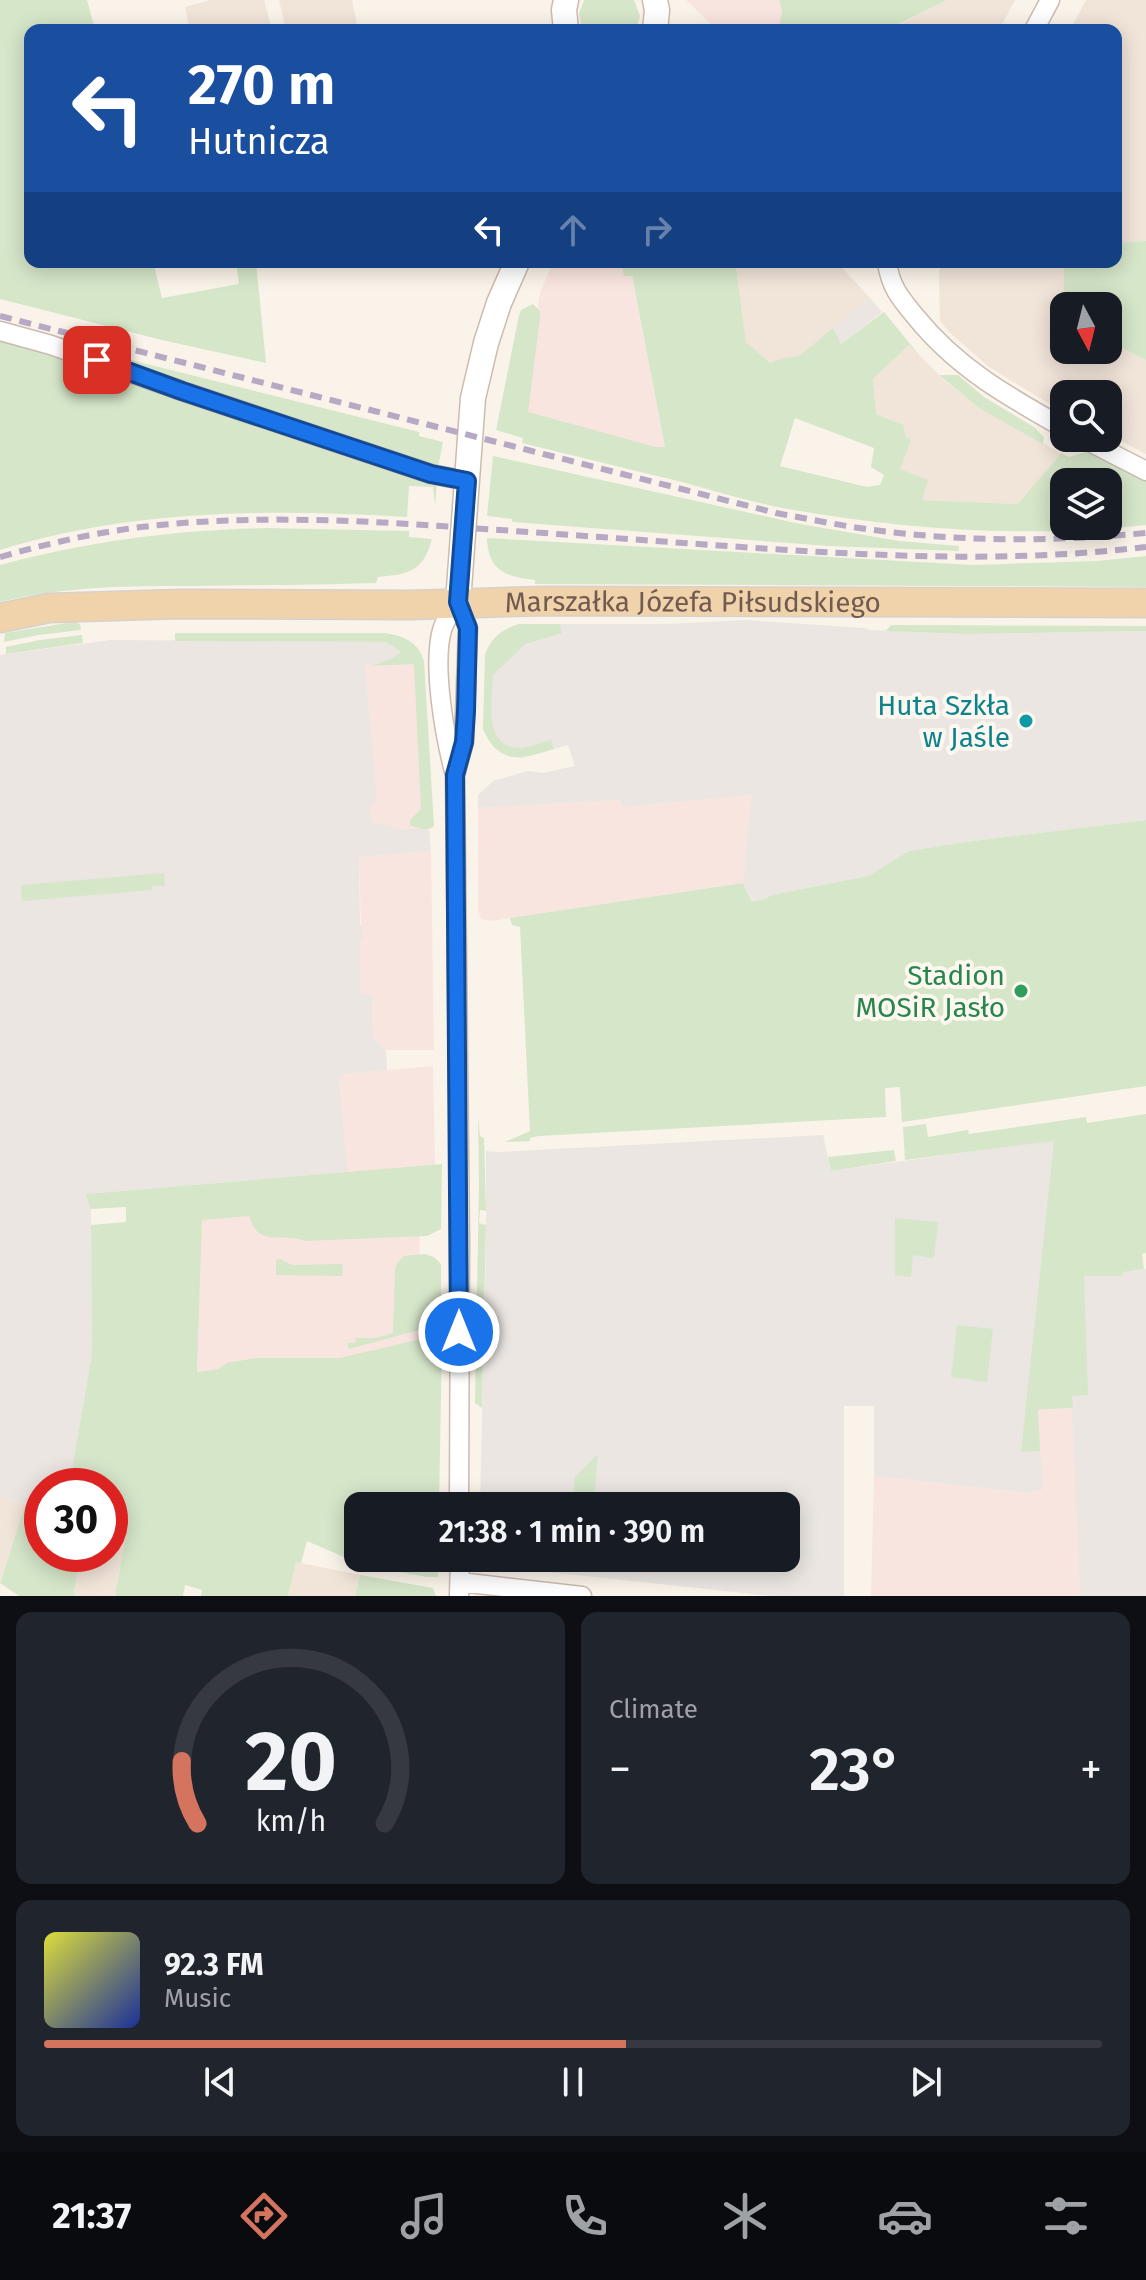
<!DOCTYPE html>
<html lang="en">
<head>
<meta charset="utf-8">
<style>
  :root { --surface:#171b24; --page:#20242c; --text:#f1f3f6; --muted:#9ea1a6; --line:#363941; --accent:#d4735e }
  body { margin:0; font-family:"Fira Sans",sans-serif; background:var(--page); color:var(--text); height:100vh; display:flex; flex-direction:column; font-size:30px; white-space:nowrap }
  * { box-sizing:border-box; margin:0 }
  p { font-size:26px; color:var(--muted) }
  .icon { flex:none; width:44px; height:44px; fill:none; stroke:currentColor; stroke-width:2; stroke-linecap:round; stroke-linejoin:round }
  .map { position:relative; height:1596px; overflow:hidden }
  .details { display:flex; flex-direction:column; gap:16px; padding:16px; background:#0d0f14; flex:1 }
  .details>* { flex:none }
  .top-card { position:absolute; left:24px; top:24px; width:1098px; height:244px; border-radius:16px; box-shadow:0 4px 20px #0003; background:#1a4fa0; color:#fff; overflow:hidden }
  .needle { width:52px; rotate:173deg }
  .buttons { position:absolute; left:1050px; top:292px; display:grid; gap:16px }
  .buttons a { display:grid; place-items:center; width:72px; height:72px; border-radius:16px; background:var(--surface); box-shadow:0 4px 20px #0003; font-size:40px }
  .speed { position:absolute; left:24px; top:1468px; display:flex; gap:16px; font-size:40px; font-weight:700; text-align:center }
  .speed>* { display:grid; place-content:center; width:104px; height:104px; border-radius:50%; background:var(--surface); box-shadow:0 4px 20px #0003; line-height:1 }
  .speed .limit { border:12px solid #d22; background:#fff; color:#111 }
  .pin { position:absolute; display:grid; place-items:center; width:68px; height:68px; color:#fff; margin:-34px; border-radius:16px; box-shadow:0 4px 12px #0006 }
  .me { position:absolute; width:88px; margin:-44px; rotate:0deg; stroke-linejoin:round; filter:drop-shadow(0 0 6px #0008) }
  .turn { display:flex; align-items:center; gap:28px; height:168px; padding:0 32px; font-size:36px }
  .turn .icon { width:104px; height:104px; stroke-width:2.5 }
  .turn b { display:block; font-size:56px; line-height:68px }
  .lanes { display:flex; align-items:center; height:76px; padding:0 32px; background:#0003; justify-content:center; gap:40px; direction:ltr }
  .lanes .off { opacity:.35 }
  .big { font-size:60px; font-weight:600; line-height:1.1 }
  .details .tile { flex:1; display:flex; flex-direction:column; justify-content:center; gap:12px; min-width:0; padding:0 28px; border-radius:16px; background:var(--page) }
  .details .dial { align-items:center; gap:0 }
  .dial svg { height:208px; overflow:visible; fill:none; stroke:var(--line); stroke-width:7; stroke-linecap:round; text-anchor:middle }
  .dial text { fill:var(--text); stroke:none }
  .song { display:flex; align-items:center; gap:24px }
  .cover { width:96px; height:96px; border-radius:12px; background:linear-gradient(135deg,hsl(60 70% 55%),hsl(230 70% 35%)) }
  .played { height:8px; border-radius:4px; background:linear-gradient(90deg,var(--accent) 55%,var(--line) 55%) }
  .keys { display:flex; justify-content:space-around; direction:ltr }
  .heat { display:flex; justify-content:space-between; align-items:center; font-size:44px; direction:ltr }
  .details .tiles { flex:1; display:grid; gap:16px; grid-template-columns:1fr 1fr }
  .tile:last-child { grid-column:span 2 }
  .trip { position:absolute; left:344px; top:1492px; width:456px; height:80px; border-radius:16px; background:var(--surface); box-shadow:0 4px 20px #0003; font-weight:600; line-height:80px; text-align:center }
  .tab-bar { display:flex; height:128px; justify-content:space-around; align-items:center; background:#090b0e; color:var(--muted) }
  .tab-bar .icon { width:56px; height:56px }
  .tab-bar .current { color:var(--accent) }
  .tab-bar b { font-size:36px; color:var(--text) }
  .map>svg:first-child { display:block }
  .residential { fill:#f1e4d9 }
  .commercial { fill:#f9e5df }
  .industrial { fill:#ebe6e2 }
  .green { fill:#d6e6c9; fill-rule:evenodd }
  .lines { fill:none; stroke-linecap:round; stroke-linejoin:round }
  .street-casing { stroke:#cbbbb0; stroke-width:21 }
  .secondary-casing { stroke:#cdbbae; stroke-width:27 }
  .primary-casing { stroke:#d7d1ce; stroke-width:31 }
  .street { stroke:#fff; stroke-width:18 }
  .secondary { stroke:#fff; stroke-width:24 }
  .primary { stroke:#f0d3aa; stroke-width:28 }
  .rail { stroke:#b5a9c3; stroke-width:6; stroke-dasharray:12 8; stroke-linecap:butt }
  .route-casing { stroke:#114b97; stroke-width:20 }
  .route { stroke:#1a73e8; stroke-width:14 }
  .culture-dot { fill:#0f9aa8; stroke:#fdf7ef; stroke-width:3 }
  .leisure-dot { fill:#2e9e5b; stroke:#fdf7ef; stroke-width:3 }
  .labels { text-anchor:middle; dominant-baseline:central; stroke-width:8; stroke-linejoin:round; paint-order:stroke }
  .street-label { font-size:28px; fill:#715a50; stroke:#fdf7ef }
  .culture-label { font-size:28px; fill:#0d838f; stroke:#fdf7ef; text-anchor:end }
  .leisure-label { font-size:28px; fill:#27864d; stroke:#fdf7ef; text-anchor:end }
</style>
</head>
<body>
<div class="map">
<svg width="1146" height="1596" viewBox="0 0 1146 1596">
  <rect width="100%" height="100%" fill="#faf3e9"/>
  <!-- residential -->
  <path class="residential" d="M210,0H264L272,30H190L185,7Z
    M279,0H352L358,30H286Z
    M947,0H1015L999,30H895L897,26Z
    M1086,0H1146V241L1116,243V30H1070Z
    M741,262H837L870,298L799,356L783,358L770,363L746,343L736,267Z
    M944,262H1064V350H1108V341L1146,360V454L1108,434V394H1064V411L1043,400L989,367L949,332L940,321L939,271Z
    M909,345L945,381L979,408L1061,453L1018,504L922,500L900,469L906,438L903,425L876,414L873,379Z
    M0,1497L25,1504L0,1581Z
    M110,1531L126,1534L115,1596H75L74,1592L81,1554H110Z
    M296,1562L360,1575L355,1596H288Z"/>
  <!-- commercial -->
  <path class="commercial" d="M686,0H779L782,11L778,30H717Z
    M553,262H629L666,453L521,413L540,293Z
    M413,661L418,665L429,829L415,830L389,828L372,823L369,811L376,800L365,665Z
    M751,795L743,883L492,921L481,919L478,910V808L619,800L623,807Z
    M431,851L434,1050H386L373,1037L372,994L361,995L360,941L363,940L362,926H361L359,857Z
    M433,1066L435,1165L348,1172L339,1077L342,1074Z
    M419,1196L421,1354L235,1367L197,1372L202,1214Z
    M1073,1408L1080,1596H871L874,1476L1027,1493L1042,1490L1038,1409Z"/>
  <!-- industrial -->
  <path class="industrial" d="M870,298L882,312L840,345L833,328Z
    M745,620L865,628L869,630L966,634L1146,631V820L965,842L909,851L868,876L772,895L762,900L753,901L743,883L751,795L623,807L619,800L478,808V795L493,781L528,771L543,773L575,766L568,745L522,758L509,756L494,747L483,729L486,660L559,625V624H668Z
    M111,640L386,642L413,661L365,665L377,800L369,811L373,823L400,829H429L431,851L359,857L360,925L362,926L363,940L360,941L361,994H372L373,1037L386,1050L387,1070L342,1074L339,1077L348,1172L85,1194L91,1209L92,1354L69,1486H42V1508L0,1497V655Z
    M823,1135L831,1171L1054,1140L1067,1278L1146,1269V1596H1080L1072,1408L1038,1410L1043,1490L1027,1493L874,1476V1406H844V1596H772L511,1568L489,1558H786V1506H480L486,1250V1151L499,1152Z"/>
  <!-- green -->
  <path class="green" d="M0,0H87L95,30H30V262H153L162,298L239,284L236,262H256L266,363L162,340L0,299Z
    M584,0H634L640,16L636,30H582L579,14Z
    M779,0H947L897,25L895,30H778L782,11Z
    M1146,241V360L1108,341V306H1064V262H1116V243Z
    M621,262H741L736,267L746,342L770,363L783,358L799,356L833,328L841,344L884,312L920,356L909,345L873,379L876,414L903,425L906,437L911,440L900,469L928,480L922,500L1018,504L1061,453L1069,457L1086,452L1146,481V525C1027,538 906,530 788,509C752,502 717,492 682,482C628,469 575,456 522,443L523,438L496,430L519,315L521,310L533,304L540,311V318L528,412L656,447H665L632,276H624ZM795,418L874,448L871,467L884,475L880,485L867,487L780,466ZM1064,482H1108V526H1064Z
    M0,336L437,483L435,505L433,487L409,486L407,517C270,509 132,509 0,550Z
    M35,336L419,432V436L443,442L438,467Z
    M939,375H958L984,397L1034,427L1044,437L1043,444L979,408Z
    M493,456L800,524L899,541L959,546V551L829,546L512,522V519L487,516Z
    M267,528L409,531V537L432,539C423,572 409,574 378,577L376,583C316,585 256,585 196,586C130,586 65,586 0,602V565L4,564C90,541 177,530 267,528Z
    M487,538L973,565L1097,561L1146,556V587L535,584V580C505,577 488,570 487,538Z
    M73,622L80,624L81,630L38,635L4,642L5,633Z
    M519,624H559L562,633L525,644L493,675C492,699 483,748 520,748C530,747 541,742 551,740L554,749C522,759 499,766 483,729L485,654C492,637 502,629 519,624Z
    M891,625L1146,626V631L966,634L886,631Z
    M175,633H384C402,635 419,642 424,661L434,826C426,832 418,828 410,825V820L421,809L414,664L371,666L393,658L401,652L386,642L175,641Z
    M82,635L83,643L6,654V647L40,640Z
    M1146,820V1086L902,1122L900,1089L899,1087L885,1088L886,1117L539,1136L530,1138V1141L505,1142L530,1131L520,927L512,925L510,918L743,883L752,901L762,900L772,895L868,876L909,851L965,842Z
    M164,873L165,886H152V890L22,901L21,885Z
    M1146,1114V1253L1142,1254L1144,1269L1123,1272L1122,1276H1084L1088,1395L1072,1396L1073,1408L1038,1409L1040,1451L1021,1452L1054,1141L905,1160L903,1127L926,1124L928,1137L968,1130L969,1134L1086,1117L1087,1123Z
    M478,1116L480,1136L484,1138L486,1211L480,1210L479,1223L486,1225L482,1408L475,1403L479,1186Z
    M894,1150L896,1161L831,1171L828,1157Z
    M442,1164L441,1229L427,1236L305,1241C281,1232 259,1249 249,1216L202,1220L197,1372L218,1369L227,1363L256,1358H340L421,1339V1343L442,1341L439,1506H358V1558H439L438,1577H427L362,1565L307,1541L301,1563L296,1562L288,1596H201L202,1590L185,1585L183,1596H115L126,1534L110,1531V1486H69L92,1354L91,1225L126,1222V1207L91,1209L85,1194Z
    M895,1218L938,1222L934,1258L913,1255L911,1277L895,1275Z
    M425,1254L434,1257L441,1264V1324L349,1349L347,1343H355L356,1338H376L393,1333L395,1269L398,1262L404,1256Z
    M280,1259L292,1265L340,1264L343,1265L342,1276L276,1275V1260Z
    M957,1325L993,1329L987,1382L951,1377Z
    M598,1454L594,1500L573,1499L575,1477Z
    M25,1504L42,1508V1554H81L74,1592L75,1596H19L0,1583Z
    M360,1575L433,1588L436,1596H355Z"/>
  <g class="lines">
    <defs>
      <path id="street" d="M1034,30L1050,0
        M887,262C890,286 900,298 915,316C957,368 1007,396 1064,428
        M0,331L51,345L182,391L431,474L467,481
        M1082,438L1146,471
        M458,602C452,610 445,620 442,630C432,666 445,738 455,775L460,1246L459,1506
        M455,775L464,742L468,628L458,602
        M460,1582L582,1596
        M459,1596L460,1558"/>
      <path id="secondary" d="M655,0L657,10L655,30
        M566,30L564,10L566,0
        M458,602L473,398L486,343L499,303L517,262"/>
      <g id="primary">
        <path id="s1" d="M0,618L49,608L179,604L410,605L545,601L1146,603"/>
      </g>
    </defs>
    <!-- street casing -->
    <use href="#street" class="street-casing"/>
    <!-- secondary casing -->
    <use href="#secondary" class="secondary-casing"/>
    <!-- primary casing -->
    <use href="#primary" class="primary-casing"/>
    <!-- street -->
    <use href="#street" class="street"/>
    <!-- secondary -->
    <use href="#secondary" class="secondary"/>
    <!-- primary -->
    <use href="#primary" class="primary"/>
    <!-- rail -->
    <path class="rail" d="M0,316L776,513C814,520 852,528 890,532C975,542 1061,541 1146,533
      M0,557C53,542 106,530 160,525C273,514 386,522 499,530C590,536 680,543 771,549C900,557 1017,562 1146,547"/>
  </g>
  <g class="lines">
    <defs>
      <path id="route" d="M97,360L182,391L431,474L467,481L458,602L468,628L466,711L464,742L455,775L459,1332"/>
    </defs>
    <!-- route casing -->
    <use href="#route" class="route-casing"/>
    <!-- route -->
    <use href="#route" class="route"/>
  </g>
  <!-- markers -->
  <circle class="culture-dot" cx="1026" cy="721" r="8"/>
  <circle class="leisure-dot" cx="1021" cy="991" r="8"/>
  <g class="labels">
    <!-- street labels -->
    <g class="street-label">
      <text stroke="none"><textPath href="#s1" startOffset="694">Marszałka Józefa Piłsudskiego</textPath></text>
    </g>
    <!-- culture labels -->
    <g class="culture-label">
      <text x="1010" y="705">Huta Szkła<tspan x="1010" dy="32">w Jaśle</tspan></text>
    </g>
    <!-- leisure labels -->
    <g class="leisure-label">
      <text x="1005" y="975">Stadion<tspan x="1005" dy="32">MOSiR Jasło</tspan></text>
    </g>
  </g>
</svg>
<div class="buttons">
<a><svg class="needle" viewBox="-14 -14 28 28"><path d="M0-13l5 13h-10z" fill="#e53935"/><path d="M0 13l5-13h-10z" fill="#9ea1a6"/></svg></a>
<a><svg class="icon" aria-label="search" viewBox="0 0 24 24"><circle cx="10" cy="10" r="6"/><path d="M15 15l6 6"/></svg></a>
<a><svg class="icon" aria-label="layers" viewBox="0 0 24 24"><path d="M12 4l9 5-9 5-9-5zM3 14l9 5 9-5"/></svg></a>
</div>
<div class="speed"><div class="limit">30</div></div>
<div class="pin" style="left:97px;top:360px;background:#d93025"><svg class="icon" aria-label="arrive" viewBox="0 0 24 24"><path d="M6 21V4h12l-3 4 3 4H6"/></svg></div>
<svg class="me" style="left:459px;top:1332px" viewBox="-20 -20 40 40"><circle r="17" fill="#1a73e8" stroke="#fff" stroke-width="3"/><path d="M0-11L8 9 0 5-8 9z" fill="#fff"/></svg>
<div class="trip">21:38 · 1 min · 390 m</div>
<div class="top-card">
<div class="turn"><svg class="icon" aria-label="left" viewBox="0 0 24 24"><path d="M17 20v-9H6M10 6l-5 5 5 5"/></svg><div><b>270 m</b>Hutnicza</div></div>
<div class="lanes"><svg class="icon" aria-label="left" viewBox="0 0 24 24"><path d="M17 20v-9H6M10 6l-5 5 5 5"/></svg><svg class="icon off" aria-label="ahead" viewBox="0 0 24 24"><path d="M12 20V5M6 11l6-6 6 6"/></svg><svg class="icon off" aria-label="right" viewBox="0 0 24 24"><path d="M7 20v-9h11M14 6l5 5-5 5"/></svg></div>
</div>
</div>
<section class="details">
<div class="tiles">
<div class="tile dial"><svg viewBox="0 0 100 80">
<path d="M14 69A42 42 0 1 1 86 69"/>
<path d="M14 69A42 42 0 0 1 8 45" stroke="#d4735e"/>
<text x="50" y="56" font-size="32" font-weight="700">20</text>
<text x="50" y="72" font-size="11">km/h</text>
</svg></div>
<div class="tile"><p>Climate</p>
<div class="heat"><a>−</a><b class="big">23°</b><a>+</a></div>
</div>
<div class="tile">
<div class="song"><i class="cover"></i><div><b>92.3 FM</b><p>Music</p></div></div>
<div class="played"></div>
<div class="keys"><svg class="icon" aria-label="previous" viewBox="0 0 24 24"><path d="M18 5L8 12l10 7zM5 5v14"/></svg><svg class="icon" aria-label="pause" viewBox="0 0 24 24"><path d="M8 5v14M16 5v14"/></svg><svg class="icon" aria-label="next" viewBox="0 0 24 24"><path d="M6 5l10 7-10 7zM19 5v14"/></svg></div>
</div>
</div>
</section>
<nav class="tab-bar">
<b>21:37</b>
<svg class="icon current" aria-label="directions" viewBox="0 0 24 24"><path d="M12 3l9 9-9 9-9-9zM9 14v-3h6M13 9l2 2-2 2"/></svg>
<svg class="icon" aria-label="music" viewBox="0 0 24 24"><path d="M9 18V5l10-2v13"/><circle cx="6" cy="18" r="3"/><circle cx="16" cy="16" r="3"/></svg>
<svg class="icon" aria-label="phone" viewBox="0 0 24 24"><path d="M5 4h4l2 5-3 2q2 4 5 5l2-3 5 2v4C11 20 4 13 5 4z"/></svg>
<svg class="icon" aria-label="climate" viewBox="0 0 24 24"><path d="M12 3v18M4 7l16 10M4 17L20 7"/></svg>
<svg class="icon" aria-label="car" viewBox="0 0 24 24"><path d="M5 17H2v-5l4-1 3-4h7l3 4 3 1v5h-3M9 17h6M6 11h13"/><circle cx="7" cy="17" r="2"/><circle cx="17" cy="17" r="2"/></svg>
<svg class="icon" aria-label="filters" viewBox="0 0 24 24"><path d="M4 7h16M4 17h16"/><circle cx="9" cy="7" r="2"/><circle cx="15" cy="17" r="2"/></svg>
</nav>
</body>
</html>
